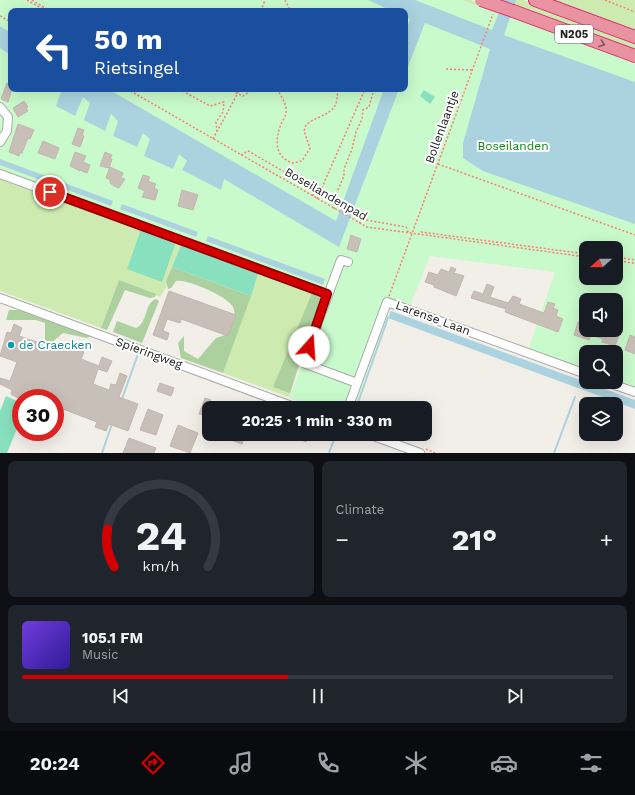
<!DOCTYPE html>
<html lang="en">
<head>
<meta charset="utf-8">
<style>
  :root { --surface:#171b24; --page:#20242c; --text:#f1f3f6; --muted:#9ea1a6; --line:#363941; --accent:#d40000 }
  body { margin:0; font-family:"Work Sans",sans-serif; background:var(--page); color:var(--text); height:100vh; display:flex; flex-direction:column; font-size:15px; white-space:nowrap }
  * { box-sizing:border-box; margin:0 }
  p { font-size:13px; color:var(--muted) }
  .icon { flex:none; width:22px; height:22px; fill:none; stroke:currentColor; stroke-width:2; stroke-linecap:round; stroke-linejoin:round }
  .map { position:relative; height:453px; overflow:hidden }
  .drawer { display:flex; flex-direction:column; gap:8px; padding:8px; background:#0d0f14; flex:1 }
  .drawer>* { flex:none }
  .top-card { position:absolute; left:8px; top:8px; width:400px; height:84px; border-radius:8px; box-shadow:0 4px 16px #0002; background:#1a4fa0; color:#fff; overflow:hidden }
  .needle { width:26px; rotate:249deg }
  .buttons { position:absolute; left:579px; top:241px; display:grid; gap:8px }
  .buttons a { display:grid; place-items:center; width:44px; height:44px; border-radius:8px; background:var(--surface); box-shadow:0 4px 16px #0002; font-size:20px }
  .speed { position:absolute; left:12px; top:389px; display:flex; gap:8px; font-size:20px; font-weight:700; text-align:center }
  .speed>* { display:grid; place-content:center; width:52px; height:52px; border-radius:50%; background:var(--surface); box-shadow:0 4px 16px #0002; line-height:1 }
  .speed .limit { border:6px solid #d22; background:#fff; color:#111 }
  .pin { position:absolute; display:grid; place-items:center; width:34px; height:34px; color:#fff; margin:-17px; border:2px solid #fff; border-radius:50%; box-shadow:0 1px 4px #0007 }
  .me { position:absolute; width:44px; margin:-22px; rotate:19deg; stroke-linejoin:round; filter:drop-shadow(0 0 3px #0008) }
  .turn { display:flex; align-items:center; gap:14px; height:84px; padding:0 20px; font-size:18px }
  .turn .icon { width:52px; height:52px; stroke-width:2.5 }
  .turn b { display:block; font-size:28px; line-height:34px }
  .big { font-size:30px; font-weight:700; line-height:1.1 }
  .drawer .widget { flex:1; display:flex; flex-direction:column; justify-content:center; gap:6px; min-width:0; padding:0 14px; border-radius:8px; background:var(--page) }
  .drawer .dial { align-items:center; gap:0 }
  .dial svg { height:104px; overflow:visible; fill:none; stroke:var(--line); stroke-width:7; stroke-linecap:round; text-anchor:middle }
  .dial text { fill:var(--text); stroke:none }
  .song { display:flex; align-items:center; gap:12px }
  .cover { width:48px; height:48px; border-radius:6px; background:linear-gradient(135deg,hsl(260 70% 55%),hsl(250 70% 35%)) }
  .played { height:4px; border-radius:2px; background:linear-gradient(90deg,var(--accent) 45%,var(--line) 45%) }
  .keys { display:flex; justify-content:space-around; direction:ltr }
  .heat { display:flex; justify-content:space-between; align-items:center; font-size:22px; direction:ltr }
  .drawer .tiles { flex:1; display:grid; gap:8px; grid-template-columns:1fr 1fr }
  .widget:last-child { grid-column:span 2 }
  .trip { position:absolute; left:202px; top:401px; width:230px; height:40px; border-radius:8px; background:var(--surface); box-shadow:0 4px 16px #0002; font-weight:700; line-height:40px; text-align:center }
  .tab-bar { display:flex; height:64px; justify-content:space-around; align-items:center; background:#090b0e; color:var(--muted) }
  .tab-bar .icon { width:28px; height:28px }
  .tab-bar .current { color:var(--accent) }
  .tab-bar b { font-size:18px; color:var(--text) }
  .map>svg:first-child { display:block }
  .grass { fill:#cdebb0 }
  .forest { fill:#add19e }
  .park { fill:#c8facc; fill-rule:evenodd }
  .pitch { fill:#88e0be }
  .water { fill:#aad3df }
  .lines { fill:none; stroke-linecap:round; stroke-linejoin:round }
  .stream { stroke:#aad3df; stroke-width:2 }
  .building { fill:#c7bfb8; stroke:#c4b6ab }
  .minor-casing { stroke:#a9a9a9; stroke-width:10 }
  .highway-casing { stroke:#dc2a67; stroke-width:14 }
  .path { stroke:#fa8072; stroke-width:1.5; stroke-dasharray:2 2; stroke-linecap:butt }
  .minor { stroke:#fff; stroke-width:8 }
  .highway { stroke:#e892a2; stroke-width:12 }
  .highway-bridge-casing { stroke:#dc2a67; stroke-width:14; stroke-linecap:butt }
  .highway-bridge { stroke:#e892a2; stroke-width:12 }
  .oneway { stroke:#7b545c }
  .route-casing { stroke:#8a0000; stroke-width:10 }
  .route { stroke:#d40000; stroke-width:7 }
  .culture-dot { fill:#0f9aa8; stroke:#fff; stroke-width:1.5 }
  .labels { text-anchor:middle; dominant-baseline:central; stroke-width:4; stroke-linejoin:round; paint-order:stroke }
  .shield { fill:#fff; stroke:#646464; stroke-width:1 }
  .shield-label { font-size:11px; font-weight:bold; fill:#222 }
  .street-label { font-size:12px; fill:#222; stroke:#fff }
  .park-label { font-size:12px; fill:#0c8416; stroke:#fff }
  .culture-label { font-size:12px; fill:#0d838f; stroke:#fff; text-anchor:start }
</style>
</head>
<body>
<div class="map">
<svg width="635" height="453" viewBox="0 0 635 453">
  <rect width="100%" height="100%" fill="#f2efe9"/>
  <!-- grass -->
  <path class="grass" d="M415,0H471L489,7L492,0H523L635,41V50L519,7L635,57V82Z
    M546,0H635V33Z
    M0,177L141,229L127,269L176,242L181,245L166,281L167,286L160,297L119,280L101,328L0,291Z
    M258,274L321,296L289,397L223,373Z"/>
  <!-- forest -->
  <path class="forest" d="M172,267L251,296L223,373L181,358L178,343L184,336V351L198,359L216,338L228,334C231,326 237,315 233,307C229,297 186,278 176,281L171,288L168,289L166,281Z
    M119,280L156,294L155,297L150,298L125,290L107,330L101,328Z
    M312,293L321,296L290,393L273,387Z
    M156,299L159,301L142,343L113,332L117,321L136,328C148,323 144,303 156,299Z
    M9,310H19L91,336L87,338L63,333L51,343L42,365H37L45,343V323L36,320H6Z"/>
  <!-- park -->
  <path class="park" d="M0,0H462L635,63V389L616,382V352H586V371L528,350L555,272L430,256L410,306L393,300L355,408H317L289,398L329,298L0,171ZM11,11H405V89H11ZM586,248H616V278H586ZM586,300H616V330H586Z"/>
  <!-- pitch -->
  <path class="pitch" d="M424,90L435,97L430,104L420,96Z
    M141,229L176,242L162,282L127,269Z
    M181,245L258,274L251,296L172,267Z
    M6,396L21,403V419L7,453H0V411Z"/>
  <!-- water -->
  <path class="water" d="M368,0H415L492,30L504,0H516L504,35L635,82V224L483,171L463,158V143L490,49L425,23L405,74V33L410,19L405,17V11H392Z
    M0,26L11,33V55L0,48Z
    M62,89H108L336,221L384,89H399L339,247L224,179L221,190L182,170L187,161L179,154L173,169L144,156L150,139L143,133L137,147L113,136L118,121L111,114L105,131L84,120L90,103L83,97L75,116L56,106Z
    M0,159L113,201L111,206L0,165Z
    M122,204L198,232L196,237L120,209Z
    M208,236L325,279L323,285L206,241Z
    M391,311L635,400V409L388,318Z"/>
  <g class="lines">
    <!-- stream -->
    <path class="stream" d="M122,399L138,354
      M356,408L388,318
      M102,453L112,424
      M329,453L336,434
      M554,453L575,397"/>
  </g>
  <!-- building -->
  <path class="building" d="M7,83L11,85L12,89L8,102L1,99Z
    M24,101L28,107L26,108L28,111L18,117L13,108Z
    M18,124L34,130L30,139L28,138L22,153H20L19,156L9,152Z
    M78,128L84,130L82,135L84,136L80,147L72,144Z
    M43,141L59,148L55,159L38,153Z
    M75,152L86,156L83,162L90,165L87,173L80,170V171L70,166Z
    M105,152L112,155L110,159H112L109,168L100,166Z
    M110,167L123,173L121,178L125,179L119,188L114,186L110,183V180L106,178Z
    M143,175L150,177L148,181L156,184L154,188L158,190L155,200L142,197L145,191L138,188Z
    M182,190L198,195L193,210L178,206Z
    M351,235L361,239L357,252L347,249Z
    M451,267L456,269L454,273L464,276L456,296L434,287V285L425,282L429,272L438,275L441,269L449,272Z
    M487,284L494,287L490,297L508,303L513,296L521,299L519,304L544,313L548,302L555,304L553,308L558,310L556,316L563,319L558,332L505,312L506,309L471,298L474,291L483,294Z
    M169,291L236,315L228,336L181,319L180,323L167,319L163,331L169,333L167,340L153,335Z
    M578,322L586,325V330H609L619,335L615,346L602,342L603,339L591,335L589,340L574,335Z
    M14,324L22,328L19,336L66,352L68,346L84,352L81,359L99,366L102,357L112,361L107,372L98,369L93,384L109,390L111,384L116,385L120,373L127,376L119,397L138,404L128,431L109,424L106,431L95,427L97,422L55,406V398H33L24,395L23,398H18L11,394L12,390L0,384V378L10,381L17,362L0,356L7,332L11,333Z
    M630,335L635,337V354L625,350Z
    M160,383L174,388L171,396L157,391Z
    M205,398L211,400L208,407L209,417L199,414Z
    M148,409L163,415L156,435L140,430Z
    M178,425L198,433L190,453L170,446Z
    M233,434H245L242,444L231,440Z
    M299,434L308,435L306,442L297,438Z
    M129,438L156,448L154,453H123Z"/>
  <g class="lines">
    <defs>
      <path id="minor" d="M0,107L8,117L7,131L0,142
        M0,174L327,294
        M348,262L341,260L304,360L306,364L357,383
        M0,298L297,408
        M606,382L635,392
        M348,408L387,302L586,374
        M368,434L420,453"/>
      <path id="highway" d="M535,0L635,37
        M513,11L635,56"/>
    </defs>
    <!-- minor casing -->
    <use href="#minor" class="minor-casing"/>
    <!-- highway casing -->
    <use href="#highway" class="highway-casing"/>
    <!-- path -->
    <path class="path" d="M27,0L46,11
      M32,0L50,11
      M285,0L291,11
      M605,0L635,12
      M261,11L265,0
      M0,16L11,22
      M446,69L472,70
      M127,89L367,227L586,257
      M179,89L210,106L224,102L223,112L216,122L217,132
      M212,89L230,90L243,96L254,89
      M277,89C281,96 287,104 286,112C286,116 283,120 281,124C275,140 274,157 293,163L302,161L310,148L304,131L306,125C322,112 340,116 337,89
      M213,139L240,89
      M241,155L248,151L309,186L313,190V197
      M438,164L635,235
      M317,199L365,89
      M334,209L333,201L344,176V169L352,149L356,132L362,119L363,110L369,107L374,89
      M359,223L366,220L406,227L409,234
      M418,235L421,232L586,254
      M616,257L635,260
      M616,261L635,263
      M389,296L493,14
      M304,405L313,408
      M426,449L435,453"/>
    <!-- minor -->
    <use href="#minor" class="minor"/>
    <!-- highway -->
    <use href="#highway" class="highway"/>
    <defs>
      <path id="highway-bridge" d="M481,0L513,11"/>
    </defs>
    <!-- highway-bridge casing -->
    <use href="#highway-bridge" class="highway-bridge-casing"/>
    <!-- highway-bridge -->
    <use href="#highway-bridge" class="highway-bridge"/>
  </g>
  <!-- one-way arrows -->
  <defs><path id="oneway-chevron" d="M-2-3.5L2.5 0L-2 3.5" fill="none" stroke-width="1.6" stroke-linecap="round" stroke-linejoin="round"/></defs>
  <use class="oneway" href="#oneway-chevron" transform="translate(602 44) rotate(20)"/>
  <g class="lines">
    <defs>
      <path id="route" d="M50,192L327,294L309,347"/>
    </defs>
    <!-- route casing -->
    <use href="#route" class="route-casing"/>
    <!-- route -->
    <use href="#route" class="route"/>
  </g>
  <!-- markers -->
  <circle class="culture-dot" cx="11" cy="345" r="4"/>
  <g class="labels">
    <!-- shield labels -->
    <rect class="shield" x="555" y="25" width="38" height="18" rx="3"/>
    <g class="shield-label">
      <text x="574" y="34">N205</text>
    </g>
    <!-- street labels -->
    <g class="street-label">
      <text transform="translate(442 127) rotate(-70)">Bollenlaantje</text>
      <text transform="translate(326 194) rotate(30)">Boseilandenpad</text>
      <text transform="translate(433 318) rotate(20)">Larense Laan</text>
      <text transform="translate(149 353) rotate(20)">Spieringweg</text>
    </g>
    <!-- park labels -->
    <g class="park-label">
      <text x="513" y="146">Boseilanden</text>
    </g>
    <!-- culture labels -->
    <g class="culture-label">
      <text x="19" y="345">de Craecken</text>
    </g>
  </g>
</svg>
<div class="buttons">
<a><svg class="needle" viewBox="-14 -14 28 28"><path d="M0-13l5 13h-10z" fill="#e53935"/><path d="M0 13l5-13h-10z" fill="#9ea1a6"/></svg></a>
<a><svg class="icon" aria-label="sound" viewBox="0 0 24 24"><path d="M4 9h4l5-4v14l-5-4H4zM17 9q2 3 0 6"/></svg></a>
<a><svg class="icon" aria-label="search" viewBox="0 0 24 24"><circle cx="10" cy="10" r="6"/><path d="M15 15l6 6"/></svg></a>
<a><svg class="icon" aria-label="layers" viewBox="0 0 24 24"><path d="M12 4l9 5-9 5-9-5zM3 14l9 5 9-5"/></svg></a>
</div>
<div class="speed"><div class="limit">30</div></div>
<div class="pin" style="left:50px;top:192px;background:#d93025"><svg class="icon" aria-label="arrive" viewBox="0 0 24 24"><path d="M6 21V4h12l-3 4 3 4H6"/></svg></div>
<svg class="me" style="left:309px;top:347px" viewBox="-20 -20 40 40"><circle r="19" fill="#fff"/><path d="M0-13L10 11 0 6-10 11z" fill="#d40000"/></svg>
<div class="trip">20:25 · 1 min · 330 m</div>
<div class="top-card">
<div class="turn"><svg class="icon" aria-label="left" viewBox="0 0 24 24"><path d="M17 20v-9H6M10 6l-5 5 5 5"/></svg><div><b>50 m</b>Rietsingel</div></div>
</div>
</div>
<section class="drawer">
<div class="tiles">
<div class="widget dial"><svg viewBox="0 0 100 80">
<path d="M14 69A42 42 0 1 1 86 69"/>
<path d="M14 69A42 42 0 0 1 9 40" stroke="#d40000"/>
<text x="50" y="56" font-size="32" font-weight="700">24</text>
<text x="50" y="72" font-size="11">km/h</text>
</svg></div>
<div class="widget"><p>Climate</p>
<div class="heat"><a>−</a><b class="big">21°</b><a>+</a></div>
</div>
<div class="widget">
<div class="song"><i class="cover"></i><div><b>105.1 FM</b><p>Music</p></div></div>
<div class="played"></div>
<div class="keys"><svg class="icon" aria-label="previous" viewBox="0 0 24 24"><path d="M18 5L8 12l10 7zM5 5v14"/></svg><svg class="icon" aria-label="pause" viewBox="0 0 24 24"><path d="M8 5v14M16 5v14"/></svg><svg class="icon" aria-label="next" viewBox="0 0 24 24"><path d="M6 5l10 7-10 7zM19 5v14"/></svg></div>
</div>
</div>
</section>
<nav class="tab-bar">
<b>20:24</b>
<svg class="icon current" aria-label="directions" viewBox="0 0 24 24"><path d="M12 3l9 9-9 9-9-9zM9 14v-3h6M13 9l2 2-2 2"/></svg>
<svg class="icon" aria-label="music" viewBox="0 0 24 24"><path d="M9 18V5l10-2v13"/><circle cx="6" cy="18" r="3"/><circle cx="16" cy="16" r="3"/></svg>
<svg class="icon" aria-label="phone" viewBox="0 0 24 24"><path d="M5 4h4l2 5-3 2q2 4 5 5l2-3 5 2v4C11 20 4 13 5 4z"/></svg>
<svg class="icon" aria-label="climate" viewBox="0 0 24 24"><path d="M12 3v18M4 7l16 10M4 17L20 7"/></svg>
<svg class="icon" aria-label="car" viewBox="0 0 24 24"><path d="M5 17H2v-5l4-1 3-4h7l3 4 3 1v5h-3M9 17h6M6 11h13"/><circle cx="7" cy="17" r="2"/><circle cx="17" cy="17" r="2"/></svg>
<svg class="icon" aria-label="filters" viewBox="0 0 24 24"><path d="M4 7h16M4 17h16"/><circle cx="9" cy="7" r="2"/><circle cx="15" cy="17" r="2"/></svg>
</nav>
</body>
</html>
